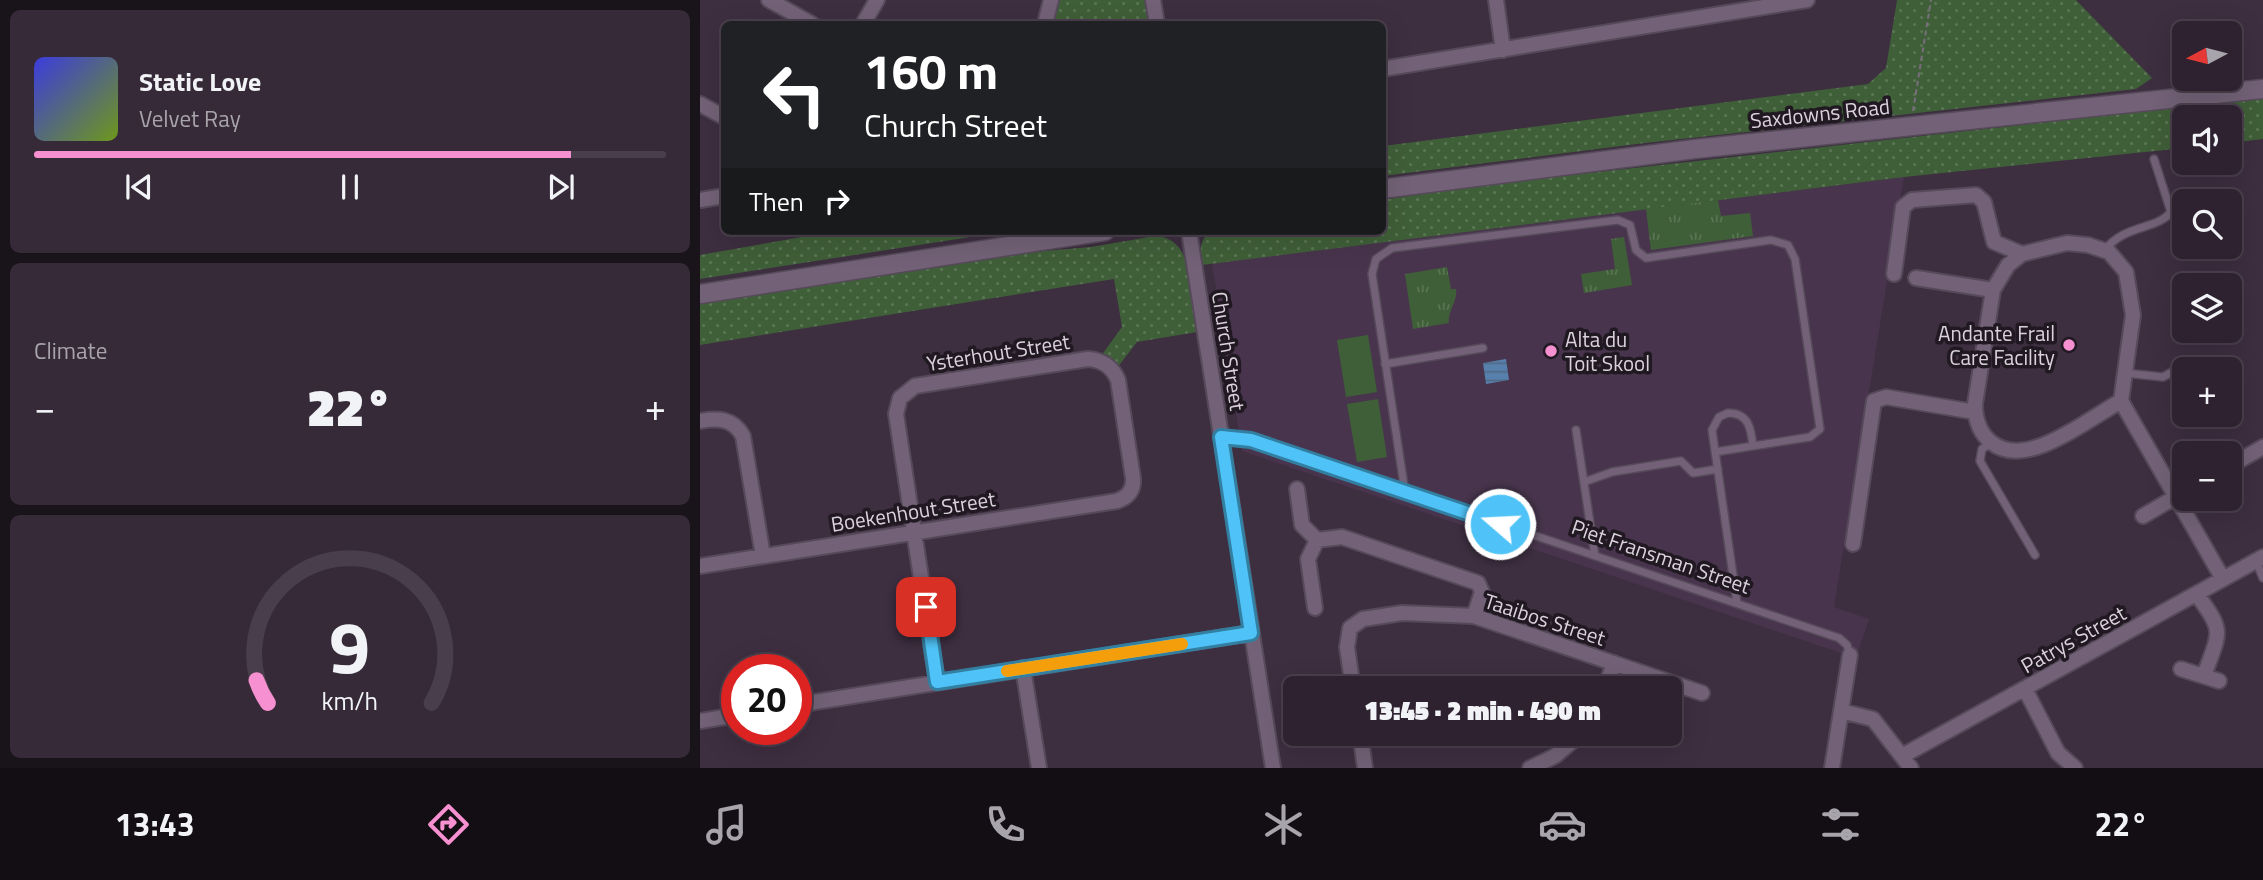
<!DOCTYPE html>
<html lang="en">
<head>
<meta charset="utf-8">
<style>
  :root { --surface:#2e2230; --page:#362a38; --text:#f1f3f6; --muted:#a7a4ab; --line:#493f4c; --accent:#f690d0 }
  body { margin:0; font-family:"Titillium Web",sans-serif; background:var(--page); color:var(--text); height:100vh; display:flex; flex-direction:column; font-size:26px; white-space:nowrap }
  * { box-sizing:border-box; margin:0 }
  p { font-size:23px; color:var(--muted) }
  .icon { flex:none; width:38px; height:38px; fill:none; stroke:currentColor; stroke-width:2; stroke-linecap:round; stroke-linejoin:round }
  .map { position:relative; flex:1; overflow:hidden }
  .side { display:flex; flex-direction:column; gap:10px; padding:10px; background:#19131a; width:700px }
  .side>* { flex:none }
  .banner { position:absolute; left:21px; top:21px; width:665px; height:214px; border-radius:10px; box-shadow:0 7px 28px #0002,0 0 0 2px var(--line); background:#202124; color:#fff; overflow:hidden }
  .needle { width:46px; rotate:263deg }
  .fabs { position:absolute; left:1472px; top:21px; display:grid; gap:14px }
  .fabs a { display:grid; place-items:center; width:70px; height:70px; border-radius:10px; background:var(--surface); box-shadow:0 7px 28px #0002,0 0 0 2px var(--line); font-size:35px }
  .speed { position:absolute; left:21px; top:654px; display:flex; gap:14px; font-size:35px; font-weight:700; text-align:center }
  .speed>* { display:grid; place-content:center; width:91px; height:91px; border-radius:50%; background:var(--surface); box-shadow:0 7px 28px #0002,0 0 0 2px var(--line); line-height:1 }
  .speed .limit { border:10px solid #d22; background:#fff; color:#111 }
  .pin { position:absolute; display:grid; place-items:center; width:60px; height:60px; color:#fff; margin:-30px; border-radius:14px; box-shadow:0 4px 10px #0006 }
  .me { position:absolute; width:77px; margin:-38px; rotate:289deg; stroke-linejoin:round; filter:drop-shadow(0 0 5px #0008) }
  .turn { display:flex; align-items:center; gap:24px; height:147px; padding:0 28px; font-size:32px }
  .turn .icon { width:91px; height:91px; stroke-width:2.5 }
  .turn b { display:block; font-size:49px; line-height:60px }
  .then { display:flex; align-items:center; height:66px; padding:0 28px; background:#0003; gap:14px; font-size:26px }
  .big { font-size:52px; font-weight:800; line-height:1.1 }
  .side .widget { flex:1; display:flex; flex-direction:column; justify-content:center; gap:10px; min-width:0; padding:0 24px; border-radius:10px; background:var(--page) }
  .side .dial { align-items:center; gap:0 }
  .dial svg { height:182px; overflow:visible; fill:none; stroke:var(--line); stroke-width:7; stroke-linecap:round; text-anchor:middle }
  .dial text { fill:var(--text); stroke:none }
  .song { display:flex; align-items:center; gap:21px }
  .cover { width:84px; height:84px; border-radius:10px; background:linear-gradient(135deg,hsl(240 70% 55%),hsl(80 70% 35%)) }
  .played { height:7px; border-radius:4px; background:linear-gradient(90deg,var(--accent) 85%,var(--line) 85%) }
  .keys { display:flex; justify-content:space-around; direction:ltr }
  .heat { display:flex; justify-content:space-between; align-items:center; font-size:38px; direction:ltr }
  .trip { position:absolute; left:583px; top:676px; width:399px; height:70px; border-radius:10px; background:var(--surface); box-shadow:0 7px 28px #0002,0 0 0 2px var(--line); font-weight:800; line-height:70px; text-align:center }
  .menu { display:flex; height:112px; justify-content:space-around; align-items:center; background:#120e13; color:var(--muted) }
  .menu .icon { width:49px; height:49px }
  .menu .on { color:var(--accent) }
  .menu b { font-size:32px; color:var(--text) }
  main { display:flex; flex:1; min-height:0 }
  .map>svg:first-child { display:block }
  .built { fill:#48354d }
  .grass { fill:url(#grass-dots) }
  .park { fill:url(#park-tufts) }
  .garden { fill:#3f5f38 }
  .water { fill:url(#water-rules) }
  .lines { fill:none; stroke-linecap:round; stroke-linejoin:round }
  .service-casing { stroke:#564a5a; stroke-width:10 }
  .minor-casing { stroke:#564a5a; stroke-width:18 }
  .tertiary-casing { stroke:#564a5a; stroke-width:21 }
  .path { stroke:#7a6d7d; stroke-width:2; stroke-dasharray:5 3.5; stroke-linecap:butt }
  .service { stroke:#736277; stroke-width:7 }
  .minor { stroke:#736277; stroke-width:14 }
  .tertiary { stroke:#736277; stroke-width:18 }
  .route-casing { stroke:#337fa1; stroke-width:18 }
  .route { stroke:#4fc3f7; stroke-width:12 }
  .slow { stroke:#f59e0b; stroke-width:12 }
  .poi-dot { fill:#f690d0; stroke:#201921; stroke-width:2.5 }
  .labels { text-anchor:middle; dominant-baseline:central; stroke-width:7; stroke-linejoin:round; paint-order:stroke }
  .street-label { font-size:21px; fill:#dad1dd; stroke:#201921 }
  .poi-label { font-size:21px; fill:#dad1dd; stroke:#201921; text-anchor:end }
</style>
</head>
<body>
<main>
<section class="side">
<div class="widget">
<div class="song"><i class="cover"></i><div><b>Static Love</b><p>Velvet Ray</p></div></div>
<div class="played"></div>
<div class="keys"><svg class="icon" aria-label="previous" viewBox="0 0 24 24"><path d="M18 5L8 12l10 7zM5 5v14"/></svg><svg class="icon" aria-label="pause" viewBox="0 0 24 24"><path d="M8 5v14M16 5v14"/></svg><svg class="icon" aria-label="next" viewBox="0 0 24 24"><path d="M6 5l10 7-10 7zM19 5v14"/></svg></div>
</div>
<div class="widget"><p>Climate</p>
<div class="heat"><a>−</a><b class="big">22°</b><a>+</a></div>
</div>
<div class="widget dial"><svg viewBox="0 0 100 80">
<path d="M14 69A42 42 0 1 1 86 69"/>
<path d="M14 69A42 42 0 0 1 9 59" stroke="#f690d0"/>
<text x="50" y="56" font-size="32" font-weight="700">9</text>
<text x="50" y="72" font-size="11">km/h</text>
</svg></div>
</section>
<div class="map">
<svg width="1563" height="768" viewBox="0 0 1563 768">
  <defs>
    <pattern id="grass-dots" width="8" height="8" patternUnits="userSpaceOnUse" patternTransform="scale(1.75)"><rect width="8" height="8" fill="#3f5f38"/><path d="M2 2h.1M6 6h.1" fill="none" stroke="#5a7554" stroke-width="1.8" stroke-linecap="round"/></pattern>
    <pattern id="park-tufts" width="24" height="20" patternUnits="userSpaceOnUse" patternTransform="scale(1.75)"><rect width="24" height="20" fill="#3f5f38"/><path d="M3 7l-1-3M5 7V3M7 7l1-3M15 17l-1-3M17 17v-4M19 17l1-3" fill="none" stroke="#5a7554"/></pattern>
    <pattern id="water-rules" width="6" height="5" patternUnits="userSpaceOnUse" patternTransform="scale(1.75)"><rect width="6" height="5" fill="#5880ac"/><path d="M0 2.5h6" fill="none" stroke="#506987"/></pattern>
  </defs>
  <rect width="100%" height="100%" fill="#3d2e40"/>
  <!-- built -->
  <path class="built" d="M1204,177L1134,607L1169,619L1156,658L542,451L512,263Z"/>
  <!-- grass -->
  <path class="grass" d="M358,0H446L449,24H351Z
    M1197,0H1376L1452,78L1436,89L945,143L683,176V146L1168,84L1186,68Z
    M1563,98V139L1530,143V117H1484V148L1204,177L502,265C500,251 499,241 510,231H682L683,200L773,186Z
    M136,231H309L0,279V255Z
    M455,236C497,237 492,302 497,332L437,342L417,368L401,356L422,327L414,279L0,345V304L332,252L391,247Z"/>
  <!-- park -->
  <path class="park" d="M1018,200L1021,216L1050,213L1053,236L951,250L946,209Z
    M924,237L932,285L884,293L881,274L915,269L911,239Z
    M747,267L751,289H756C758,301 747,312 749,323L713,329L705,274Z"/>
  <!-- garden -->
  <path class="garden" d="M668,335L677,392L646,397L637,340Z
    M678,399L687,457L657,462L647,404Z"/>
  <!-- water -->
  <path class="water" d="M806,359L809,380L786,384L783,363Z"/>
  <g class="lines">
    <defs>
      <path id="service" d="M1405,250C1425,224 1457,230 1471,212L1454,159
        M685,364L783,348
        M1425,373L1463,377L1492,361
        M876,430L895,556
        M522,437L551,440L1139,638L1147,645L1150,655
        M1291,443L1282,449L1280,461L1335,555
        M884,482L912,472L981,461L993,473L1018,469
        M705,492L672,274L676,259L692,248L918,220L930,225L936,250L946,258L1071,240L1088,245L1095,259L1120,429L1110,437L1015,452
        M1556,561L1563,578
        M1037,603L1012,430L1019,417L1028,413C1049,413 1051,429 1053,446"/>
      <path id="minor" d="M69,0L112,24
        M453,0L457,24
        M796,0L803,50
        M163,24L177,0
        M345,24L351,0
        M682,69L1107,0
        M0,104L24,117
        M0,200L24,196
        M489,231L573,768
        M1194,274L1203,207L1212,200L1276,195L1284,202L1294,242L1322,254
        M1216,278L1293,290
        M1421,401C1388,419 1327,470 1292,443C1279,433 1275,419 1275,404L1293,290L1308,265L1322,254L1367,243L1388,245L1409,252L1426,272L1433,315L1421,401L1523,579
        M0,421C18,418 33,418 43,436L63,556
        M1530,466L1563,447
        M597,489L602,525L617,540
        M1443,516L1484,492
        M1153,544L1174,401L1186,397L1275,412
        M0,566L417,501C429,497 434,489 433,478L418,380C412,366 402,360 388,359L215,386L200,398L196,414L237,682
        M1497,595C1526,633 1519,632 1504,676
        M615,608L608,559L617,540L642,537L778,583L782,592L774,616
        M323,668L339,768
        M1481,669L1519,681
        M653,688L647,647L650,628L663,619L702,613L774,616L1002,693
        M905,688L914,663
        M1325,689L1358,753L1375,768
        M96,705L551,633
        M1141,711L1173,719L1211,768
        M0,721L37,715
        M660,733L665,768
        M1202,756L1563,557
        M830,768L855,756L882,733
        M1132,768L1150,655"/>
      <path id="tertiary" d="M682,189L995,149L1563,89
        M0,294L405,231"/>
    </defs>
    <!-- service casing -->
    <use href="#service" class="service-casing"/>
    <!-- minor casing -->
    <use href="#minor" class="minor-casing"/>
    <!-- tertiary casing -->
    <use href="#tertiary" class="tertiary-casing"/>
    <!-- path -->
    <path class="path" d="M1213,111L1231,0"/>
    <!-- service -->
    <use href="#service" class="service"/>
    <!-- minor -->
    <use href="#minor" class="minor"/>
    <!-- tertiary -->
    <use href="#tertiary" class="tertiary"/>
  </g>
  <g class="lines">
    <defs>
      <path id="route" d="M226,607L237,682L551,633L521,437L551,440L800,524"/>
    </defs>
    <!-- route casing -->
    <use href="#route" class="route-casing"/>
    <!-- route -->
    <use href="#route" class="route"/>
    <!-- slow -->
    <path class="slow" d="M307,671L482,644"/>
  </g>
  <!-- markers -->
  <g class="poi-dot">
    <circle cx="1369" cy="345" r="7"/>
    <circle cx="851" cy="351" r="7"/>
  </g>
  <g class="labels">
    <!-- street labels -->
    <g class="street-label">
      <text transform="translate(1120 113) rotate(-6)">Saxdowns Road</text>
      <text transform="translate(529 351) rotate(81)">Church Street</text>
      <text transform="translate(298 352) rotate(-9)">Ysterhout Street</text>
      <text transform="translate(213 511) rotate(-9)">Boekenhout Street</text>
      <text transform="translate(961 556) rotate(19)">Piet Fransman Street</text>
      <text transform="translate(845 619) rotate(18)">Taaibos Street</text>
      <text transform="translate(1373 639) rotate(-29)">Patrys Street</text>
    </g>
    <!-- poi labels -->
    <g class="poi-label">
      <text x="1355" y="333">Andante Frail<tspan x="1355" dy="24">Care Facility</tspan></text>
      <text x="865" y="339" text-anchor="start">Alta du<tspan x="865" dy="24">Toit Skool</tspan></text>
    </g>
  </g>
</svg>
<div class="fabs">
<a><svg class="needle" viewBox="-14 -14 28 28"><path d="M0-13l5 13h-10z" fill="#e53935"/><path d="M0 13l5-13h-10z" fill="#a7a4ab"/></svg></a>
<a><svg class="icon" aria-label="sound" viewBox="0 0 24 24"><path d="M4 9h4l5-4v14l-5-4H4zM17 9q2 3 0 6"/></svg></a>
<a><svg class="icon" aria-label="search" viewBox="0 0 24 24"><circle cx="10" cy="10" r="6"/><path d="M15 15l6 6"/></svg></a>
<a><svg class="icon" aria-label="layers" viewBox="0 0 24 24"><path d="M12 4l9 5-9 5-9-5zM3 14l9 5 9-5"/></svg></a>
<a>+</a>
<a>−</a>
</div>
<div class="speed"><div class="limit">20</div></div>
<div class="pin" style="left:226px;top:607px;background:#d93025"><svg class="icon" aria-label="arrive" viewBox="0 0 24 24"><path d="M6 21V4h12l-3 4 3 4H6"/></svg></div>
<svg class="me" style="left:800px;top:524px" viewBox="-20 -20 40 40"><circle r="17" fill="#4fc3f7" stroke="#fff" stroke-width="3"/><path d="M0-11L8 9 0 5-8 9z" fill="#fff"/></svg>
<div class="trip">13:45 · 2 min · 490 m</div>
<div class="banner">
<div class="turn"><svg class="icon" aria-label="left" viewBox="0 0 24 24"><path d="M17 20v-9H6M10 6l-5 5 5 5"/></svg><div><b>160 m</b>Church Street</div></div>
<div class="then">Then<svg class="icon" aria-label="right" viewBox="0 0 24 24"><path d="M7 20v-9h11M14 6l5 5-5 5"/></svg></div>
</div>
</div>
</main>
<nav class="menu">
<b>13:43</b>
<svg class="icon on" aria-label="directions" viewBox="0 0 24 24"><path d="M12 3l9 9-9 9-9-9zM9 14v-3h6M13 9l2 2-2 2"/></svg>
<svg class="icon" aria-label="music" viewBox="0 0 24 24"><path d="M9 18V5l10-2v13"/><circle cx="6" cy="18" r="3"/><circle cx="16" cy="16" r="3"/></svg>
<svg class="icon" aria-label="phone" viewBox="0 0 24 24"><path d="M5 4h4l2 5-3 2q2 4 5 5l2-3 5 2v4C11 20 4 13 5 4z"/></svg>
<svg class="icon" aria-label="climate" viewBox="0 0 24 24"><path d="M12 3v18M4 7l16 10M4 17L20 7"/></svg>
<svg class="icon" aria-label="car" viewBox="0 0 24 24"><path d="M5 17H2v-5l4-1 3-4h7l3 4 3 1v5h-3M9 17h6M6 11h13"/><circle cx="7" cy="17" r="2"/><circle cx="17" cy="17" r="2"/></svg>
<svg class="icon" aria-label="filters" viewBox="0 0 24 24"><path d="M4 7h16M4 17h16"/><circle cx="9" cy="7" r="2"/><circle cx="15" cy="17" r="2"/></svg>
<b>22°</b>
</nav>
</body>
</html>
